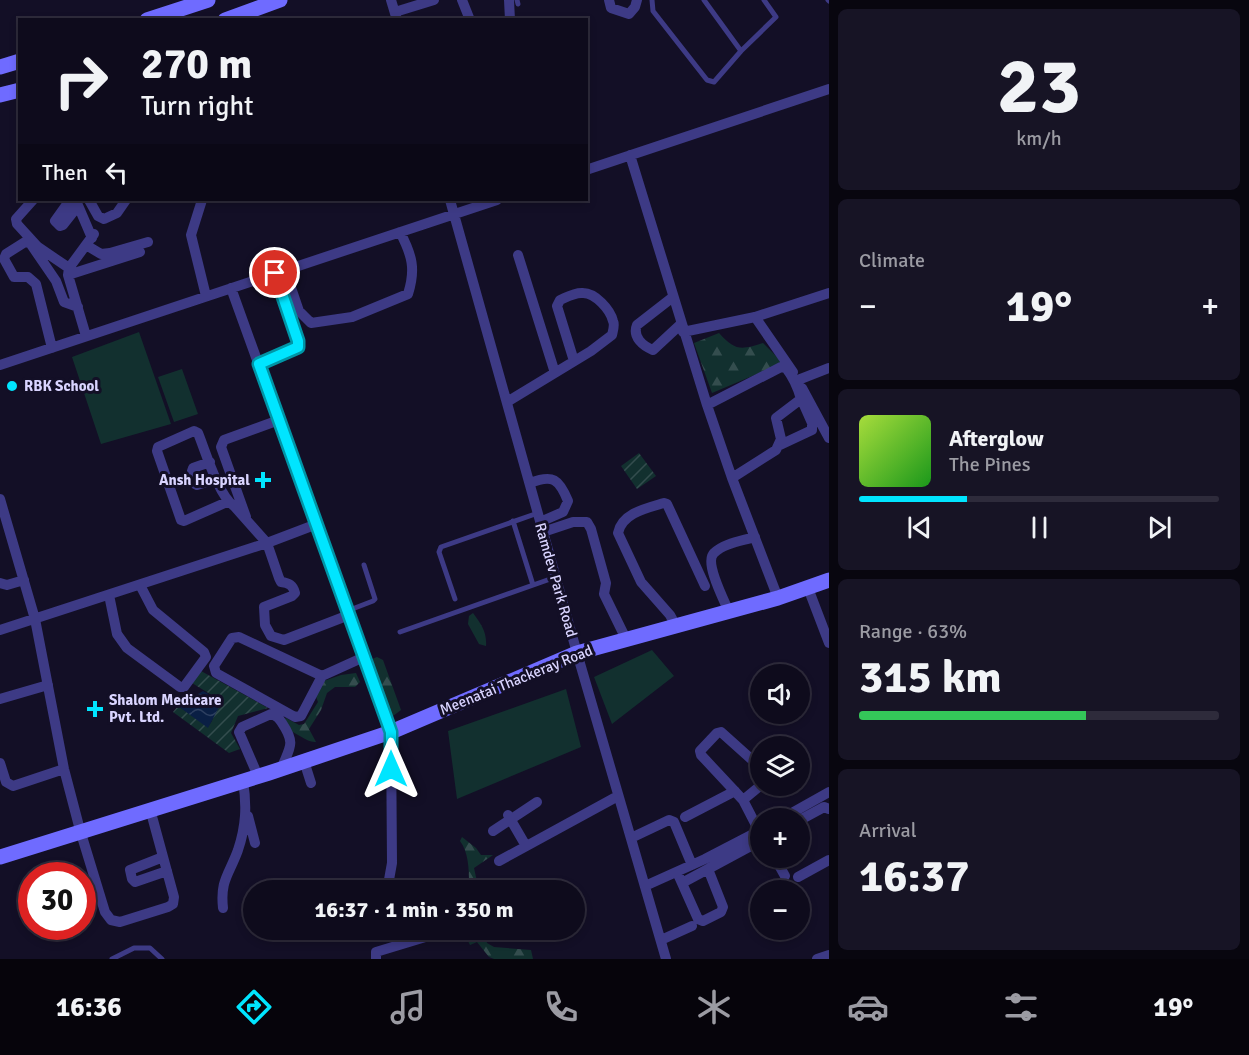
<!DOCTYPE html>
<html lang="en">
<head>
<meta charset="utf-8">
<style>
  :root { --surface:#0e0b1c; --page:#171425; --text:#f1f3f6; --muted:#9b9ba3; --line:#2e2b3b; --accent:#00e5ff }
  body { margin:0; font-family:Signika,sans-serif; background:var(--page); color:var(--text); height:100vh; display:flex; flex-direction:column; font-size:22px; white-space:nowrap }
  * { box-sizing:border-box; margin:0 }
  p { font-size:20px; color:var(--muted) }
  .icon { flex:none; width:33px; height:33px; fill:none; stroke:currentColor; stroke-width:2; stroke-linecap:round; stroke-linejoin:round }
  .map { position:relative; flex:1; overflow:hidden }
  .sheet { display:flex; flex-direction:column; gap:9px; padding:9px; background:#08060f; width:420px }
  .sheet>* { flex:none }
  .banner { position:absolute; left:18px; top:18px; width:570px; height:183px; border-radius:0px; box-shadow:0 3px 9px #0003,0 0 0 2px var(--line); background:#0e0b1c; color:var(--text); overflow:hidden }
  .fabs { position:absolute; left:750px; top:664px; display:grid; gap:12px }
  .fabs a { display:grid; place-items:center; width:60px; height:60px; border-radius:50%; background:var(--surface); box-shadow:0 3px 9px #0003,0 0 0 2px var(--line); font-size:30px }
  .speed { position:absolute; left:18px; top:862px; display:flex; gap:12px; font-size:30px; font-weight:700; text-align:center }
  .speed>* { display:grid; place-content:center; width:78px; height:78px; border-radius:50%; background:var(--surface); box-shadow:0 3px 9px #0003,0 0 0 2px var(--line); line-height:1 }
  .speed .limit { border:9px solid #d22; background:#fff; color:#111 }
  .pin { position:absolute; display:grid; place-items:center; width:51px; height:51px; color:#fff; margin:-26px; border:3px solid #fff; border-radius:50%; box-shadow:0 2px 6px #0007 }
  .me { position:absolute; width:66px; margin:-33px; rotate:0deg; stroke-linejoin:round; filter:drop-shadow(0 0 4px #0008) }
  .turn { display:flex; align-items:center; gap:21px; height:126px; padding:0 24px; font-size:27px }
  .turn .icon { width:78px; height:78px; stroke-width:2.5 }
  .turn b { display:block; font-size:42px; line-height:51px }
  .then { display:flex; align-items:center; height:57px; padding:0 24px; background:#0003; gap:12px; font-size:22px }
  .big { font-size:45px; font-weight:800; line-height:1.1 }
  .sheet .widget { flex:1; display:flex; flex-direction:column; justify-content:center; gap:9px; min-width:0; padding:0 21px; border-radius:9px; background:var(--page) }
  .sheet .dial { align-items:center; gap:0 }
  .dial b { font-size:78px; line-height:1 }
  .song { display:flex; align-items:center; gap:18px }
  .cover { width:72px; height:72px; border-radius:9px; background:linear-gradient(135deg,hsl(80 70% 55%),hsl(120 70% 35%)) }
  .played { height:6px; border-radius:3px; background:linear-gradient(90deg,var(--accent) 30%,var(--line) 30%) }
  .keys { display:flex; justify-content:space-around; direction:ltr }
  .heat { display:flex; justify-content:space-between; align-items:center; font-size:33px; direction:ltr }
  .charge { height:9px; border-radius:4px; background:linear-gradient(90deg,#34c759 63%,var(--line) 0) }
  .trip { position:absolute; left:243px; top:880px; width:342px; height:60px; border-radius:30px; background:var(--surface); box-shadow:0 3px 9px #0003,0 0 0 2px var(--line); font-weight:800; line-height:60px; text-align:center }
  .tabs { display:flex; height:96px; justify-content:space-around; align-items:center; background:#06040b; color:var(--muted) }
  .tabs .icon { width:42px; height:42px }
  .tabs .active { color:var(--accent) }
  .tabs b { font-size:27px; color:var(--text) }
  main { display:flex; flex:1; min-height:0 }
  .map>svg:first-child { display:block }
  .grass { fill:#12302f }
  .forest { fill:url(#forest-firs) }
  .garden { fill:url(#garden-furrows) }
  .water { fill:url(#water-waves) }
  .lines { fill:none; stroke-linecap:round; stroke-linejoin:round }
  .lane { stroke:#3d3a85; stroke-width:5 }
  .street { stroke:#3d3a85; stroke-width:10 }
  .secondary { stroke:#6f6bff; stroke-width:15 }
  .route-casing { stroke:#0095a6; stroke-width:15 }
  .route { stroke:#00e5ff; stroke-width:10 }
  .poi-dot { fill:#00e5ff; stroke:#130f26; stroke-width:2 }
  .labels { text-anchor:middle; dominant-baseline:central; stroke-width:6; stroke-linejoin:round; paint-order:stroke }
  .poi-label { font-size:15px; font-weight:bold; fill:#d9d4ff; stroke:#130f26; text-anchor:start }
  .street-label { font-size:15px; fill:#d9d4ff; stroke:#130f26 }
</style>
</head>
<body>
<main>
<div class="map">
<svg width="829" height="959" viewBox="0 0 829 959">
  <defs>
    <pattern id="forest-firs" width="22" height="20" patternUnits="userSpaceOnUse" patternTransform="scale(1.5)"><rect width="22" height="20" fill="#12302f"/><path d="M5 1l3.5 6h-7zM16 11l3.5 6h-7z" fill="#344d4e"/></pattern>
    <pattern id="garden-furrows" width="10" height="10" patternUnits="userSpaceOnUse" patternTransform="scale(1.5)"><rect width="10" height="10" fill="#12302f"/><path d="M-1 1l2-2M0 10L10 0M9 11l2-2" fill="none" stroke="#344d4e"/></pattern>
    <pattern id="water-waves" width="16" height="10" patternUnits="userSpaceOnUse" patternTransform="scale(1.5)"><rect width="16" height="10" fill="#0a1f44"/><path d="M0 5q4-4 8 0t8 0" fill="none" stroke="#2d3f60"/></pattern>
  </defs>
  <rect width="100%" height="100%" fill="#130f26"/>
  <!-- grass -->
  <path class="grass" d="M139,332L171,424L101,444L72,357Z
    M182,369L198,414L174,422L158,377Z
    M652,650L674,676L612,724L594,677Z
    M566,689L581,747L457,799L448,731Z"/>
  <!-- forest -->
  <path class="forest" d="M719,333C735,351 741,350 763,343L783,363L712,393L694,343Z
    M473,613C481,624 487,632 486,646L479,644L468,624L469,616Z
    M377,657L383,660L401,710L393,716L389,709L370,660Z
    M356,673L360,682L355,687H335L327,693L321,710L309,729L316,742C307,743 297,732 287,730L282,720L286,718L299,725L304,724L318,702L315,694L318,683L341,675Z
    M462,837L476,848L481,855H493L474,868L479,891H469C469,875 470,854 460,841Z
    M470,930H483L487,943L494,947L531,950L533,959H494L489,957L477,942L470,945L466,937Z"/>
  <!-- garden -->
  <path class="garden" d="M639,453L656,476L637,489L621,466Z
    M201,671L268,708L238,716L231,733L240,749L229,753L173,712L178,706L208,727L212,721L218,699L192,683Z"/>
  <!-- water -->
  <path class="water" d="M203,691L218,699V709L208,728L178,706Z"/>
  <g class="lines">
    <!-- lane -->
    <path class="lane" d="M517,0L518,4
      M652,0L653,11L707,80L714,82L741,51
      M704,0L741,51L776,17L764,0
      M828,0L829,1
      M513,521L533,585
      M455,599L439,552L441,547L538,513
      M347,611L373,601L375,599L364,565
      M400,632L556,577
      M112,959L134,948H150L162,959"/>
    <!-- street -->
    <path class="street" d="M391,0L397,20
      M462,0L470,20
      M509,0L510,20
      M609,0L611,8L629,14L635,7L637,0
      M395,12L434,0
      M630,155L707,405L732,478L778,598
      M586,170L829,89
      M33,200L16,219L17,224L38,247L69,268
      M70,200L55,221L60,226L63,225L78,206
      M89,200L98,216L104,219L117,213L126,200
      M202,200L191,235L206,296
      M450,200L577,653L666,959
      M77,203L92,238
      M86,245L101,254L110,253L148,242
      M518,255L555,373
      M285,270L299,311L311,323L352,317L408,294C416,269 412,255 400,232
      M68,275L140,252
      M231,288L391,732L392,863L387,891
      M673,297L637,325C632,337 643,346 653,350L681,324
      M755,317L793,372
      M683,332L755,317L829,293
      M86,336L68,275L69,268L94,234
      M52,348L36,284L28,277H14L4,259L6,254L25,242L30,243L56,281L64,302L78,307
      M259,364L299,347V341L275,273
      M0,365L497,200
      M798,380L829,368
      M802,388L829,438
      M507,402L591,351L612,335C613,331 615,325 613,321C610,309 595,293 583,293C575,292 567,297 560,300L557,306L574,361
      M707,405L781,367L786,368C793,377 798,388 801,399L776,418L781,439L776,450L732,478
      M780,445L812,430V423L804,405
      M210,462L193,468L192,471L195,484L197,485L216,479
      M530,483C553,474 559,479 568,501L563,512L540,522
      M0,499L35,619L64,769L80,830L105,912L111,920L120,922L168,907L173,904L174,897L150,809
      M227,502L184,521L181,520L157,451L158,447L194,431L198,433C205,450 219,497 234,506L267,543L279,578L281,582C289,583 293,585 295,593L292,596L264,607L265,625L271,636L284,640L349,615
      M246,517L221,447L224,440L279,420
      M543,532L573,522H587L591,529L606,583L604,594L626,639
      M0,583L7,585L24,580
      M808,588L829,643
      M109,595L117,634L127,648L180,687H184L206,657L204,652L153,610L140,585
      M729,612C724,600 704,562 714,553C724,543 742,541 755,537
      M676,626L670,615L641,582L618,533C622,513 647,508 664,503L667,504L705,586
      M0,630L267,543L317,524
      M322,676L239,637L232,638L214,666L216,673L295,717L301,716L322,676L364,657
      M0,699L48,685
      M304,761L311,783
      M0,763L6,782L13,786L64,769
      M258,776L239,732L242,727L271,714C277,716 279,718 282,723C296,744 290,747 281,769
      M743,800L760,786
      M508,815L526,846
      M248,816L255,843
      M685,817L735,791
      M781,819L829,792
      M800,820L824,807L829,809
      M493,831L537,802
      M631,838L669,820L674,822L692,865
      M163,857L130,870L132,879L135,882L167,871
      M775,858L785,876
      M499,861L618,796
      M677,872L698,919L703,921L721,912L723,907L708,869
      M798,877L829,860
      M682,883L760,841
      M645,886L705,859L759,831L743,800L701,755L700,751L717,733L721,732L760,767
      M223,908C220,880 229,875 238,850C246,826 247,806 243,781
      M661,940L692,926
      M376,959V952L432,935
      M817,959L829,955"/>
    <!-- secondary -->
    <path class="secondary" d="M147,20L208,0
      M225,20L280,0
      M0,67L20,61
      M0,95L20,90
      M0,857L269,773L391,732L577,653L778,598L829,580"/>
  </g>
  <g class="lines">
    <defs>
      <path id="route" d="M275,273L298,341V347L259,364L391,732V769"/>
    </defs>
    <!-- route casing -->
    <use href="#route" class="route-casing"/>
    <!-- route -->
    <use href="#route" class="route"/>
  </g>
  <!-- markers -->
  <g class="poi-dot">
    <circle cx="12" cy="386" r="6"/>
    <path d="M260 471h6v6h6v6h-6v6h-6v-6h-6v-6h6z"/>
    <path d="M92 700h6v6h6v6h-6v6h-6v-6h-6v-6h6z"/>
  </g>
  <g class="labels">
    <!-- poi labels -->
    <g class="poi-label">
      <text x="24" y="386">RBK School</text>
      <text x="250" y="480" text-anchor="end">Ansh Hospital</text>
      <text x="109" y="700">Shalom Medicare<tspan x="109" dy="17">Pvt. Ltd.</tspan></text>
    </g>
    <!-- street labels -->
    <g class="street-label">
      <text transform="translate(556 580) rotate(74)">Ramdev Park Road</text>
      <text transform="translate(516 680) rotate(-22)">Meenatai Thackeray Road</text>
    </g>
  </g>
</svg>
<div class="fabs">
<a><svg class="icon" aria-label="sound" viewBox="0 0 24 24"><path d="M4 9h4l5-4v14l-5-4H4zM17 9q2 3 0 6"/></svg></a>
<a><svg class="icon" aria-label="layers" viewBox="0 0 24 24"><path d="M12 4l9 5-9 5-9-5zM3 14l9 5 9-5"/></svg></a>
<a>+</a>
<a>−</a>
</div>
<div class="speed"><div class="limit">30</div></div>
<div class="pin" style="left:275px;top:273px;background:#d93025"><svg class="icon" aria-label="arrive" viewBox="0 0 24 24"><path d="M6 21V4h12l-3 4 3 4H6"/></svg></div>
<svg class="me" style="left:391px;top:769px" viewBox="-20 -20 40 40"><path d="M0-17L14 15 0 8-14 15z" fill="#00e5ff" stroke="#fff" stroke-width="4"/></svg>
<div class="trip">16:37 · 1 min · 350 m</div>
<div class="banner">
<div class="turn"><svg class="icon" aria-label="right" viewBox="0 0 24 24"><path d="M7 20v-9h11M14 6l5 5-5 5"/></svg><div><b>270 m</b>Turn right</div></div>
<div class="then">Then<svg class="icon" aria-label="left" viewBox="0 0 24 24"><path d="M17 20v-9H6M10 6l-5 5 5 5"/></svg></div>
</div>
</div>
<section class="sheet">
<div class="widget dial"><b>23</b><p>km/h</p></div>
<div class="widget"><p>Climate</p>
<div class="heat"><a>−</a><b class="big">19°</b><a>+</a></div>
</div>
<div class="widget">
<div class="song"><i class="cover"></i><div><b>Afterglow</b><p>The Pines</p></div></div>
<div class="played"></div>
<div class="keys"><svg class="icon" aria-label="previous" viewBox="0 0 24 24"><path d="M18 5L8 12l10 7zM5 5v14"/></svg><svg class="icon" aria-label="pause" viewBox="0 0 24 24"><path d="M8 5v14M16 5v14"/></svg><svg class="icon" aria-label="next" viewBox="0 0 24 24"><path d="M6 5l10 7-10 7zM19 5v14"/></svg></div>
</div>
<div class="widget"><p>Range · 63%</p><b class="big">315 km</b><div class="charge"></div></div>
<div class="widget"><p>Arrival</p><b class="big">16:37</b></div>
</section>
</main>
<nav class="tabs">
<b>16:36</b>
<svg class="icon active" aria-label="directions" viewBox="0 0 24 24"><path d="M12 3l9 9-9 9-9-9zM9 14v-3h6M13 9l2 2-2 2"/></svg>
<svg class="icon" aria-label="music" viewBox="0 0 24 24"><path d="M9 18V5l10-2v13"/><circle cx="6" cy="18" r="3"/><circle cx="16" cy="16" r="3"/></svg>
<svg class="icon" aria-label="phone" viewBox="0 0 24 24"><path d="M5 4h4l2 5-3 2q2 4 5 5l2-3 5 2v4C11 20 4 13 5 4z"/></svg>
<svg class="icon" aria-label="climate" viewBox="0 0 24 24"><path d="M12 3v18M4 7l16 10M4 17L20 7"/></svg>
<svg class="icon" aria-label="car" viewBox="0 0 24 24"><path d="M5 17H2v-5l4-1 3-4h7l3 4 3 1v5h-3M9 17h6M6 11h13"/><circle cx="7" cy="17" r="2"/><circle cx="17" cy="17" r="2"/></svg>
<svg class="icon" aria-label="filters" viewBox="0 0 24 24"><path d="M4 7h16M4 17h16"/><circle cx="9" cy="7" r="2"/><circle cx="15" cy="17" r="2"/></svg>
<b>19°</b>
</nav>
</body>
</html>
